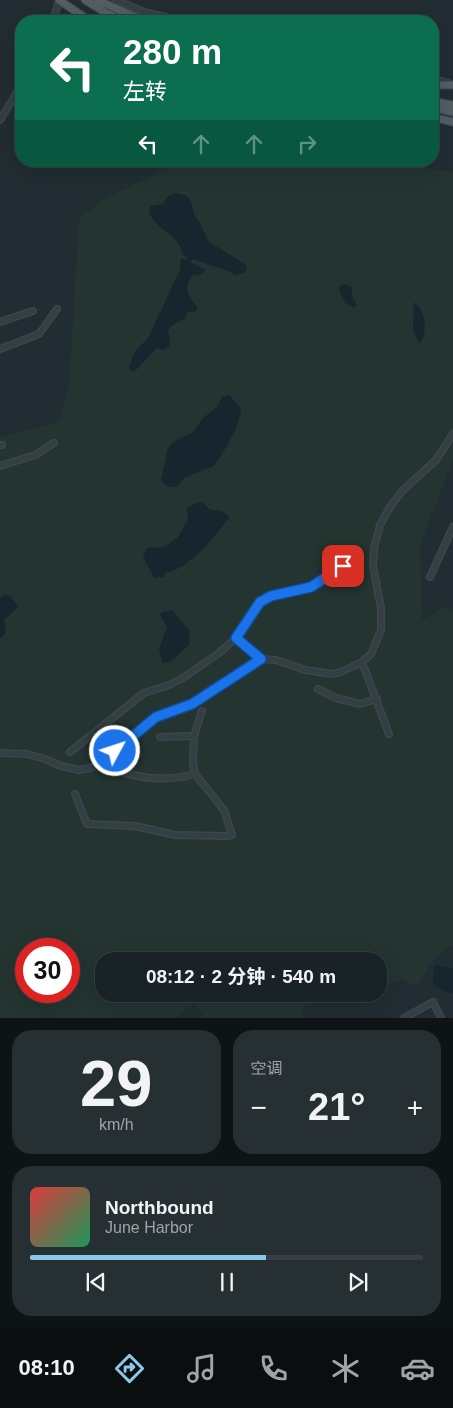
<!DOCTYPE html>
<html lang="zh">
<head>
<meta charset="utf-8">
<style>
  :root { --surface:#192226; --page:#262f32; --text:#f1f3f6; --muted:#9fa4a7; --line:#373f43; --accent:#8bc7e9 }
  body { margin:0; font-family:Arial,"Noto Sans SC",sans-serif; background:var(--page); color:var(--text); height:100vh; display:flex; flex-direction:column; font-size:19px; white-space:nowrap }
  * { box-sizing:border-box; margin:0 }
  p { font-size:16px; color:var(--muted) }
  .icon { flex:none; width:28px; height:28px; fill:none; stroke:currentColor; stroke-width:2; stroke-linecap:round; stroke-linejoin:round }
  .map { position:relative; height:1018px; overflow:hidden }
  .details { display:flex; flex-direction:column; gap:12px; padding:12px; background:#0e1315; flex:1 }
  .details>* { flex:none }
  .banner { position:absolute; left:15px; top:15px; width:424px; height:152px; border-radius:20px; box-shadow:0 5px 20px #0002,0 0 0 1px var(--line); background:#0b6e4f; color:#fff; overflow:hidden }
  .speed { position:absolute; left:15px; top:938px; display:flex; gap:10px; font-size:25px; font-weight:700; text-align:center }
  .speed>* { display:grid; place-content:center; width:65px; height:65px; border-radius:50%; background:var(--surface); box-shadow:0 5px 20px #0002,0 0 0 1px var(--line); line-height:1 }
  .speed .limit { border:8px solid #d22; background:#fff; color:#111 }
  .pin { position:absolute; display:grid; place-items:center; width:42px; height:42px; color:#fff; margin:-21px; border-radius:10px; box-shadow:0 2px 8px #0006 }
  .me { position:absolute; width:55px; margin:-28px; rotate:50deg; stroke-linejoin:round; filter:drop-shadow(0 0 4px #0008) }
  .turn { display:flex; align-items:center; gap:18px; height:105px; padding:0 25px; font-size:22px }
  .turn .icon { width:65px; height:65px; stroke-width:2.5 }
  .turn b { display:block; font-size:35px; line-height:42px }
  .lanes { display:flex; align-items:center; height:48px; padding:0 25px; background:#0003; justify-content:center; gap:25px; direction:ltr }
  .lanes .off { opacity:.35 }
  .big { font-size:38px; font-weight:700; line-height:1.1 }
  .details .widget { flex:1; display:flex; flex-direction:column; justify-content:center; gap:8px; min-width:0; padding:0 18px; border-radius:20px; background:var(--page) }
  .details .dial { align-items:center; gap:0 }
  .dial b { font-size:65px; line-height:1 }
  .song { display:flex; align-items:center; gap:15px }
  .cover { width:60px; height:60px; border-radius:8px; background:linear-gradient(135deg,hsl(0 70% 55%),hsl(150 70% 35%)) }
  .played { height:5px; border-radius:2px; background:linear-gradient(90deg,var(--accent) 60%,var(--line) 60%) }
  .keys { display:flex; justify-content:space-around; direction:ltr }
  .heat { display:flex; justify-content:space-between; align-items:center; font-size:28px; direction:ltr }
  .details .tiles { flex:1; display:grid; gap:12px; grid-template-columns:1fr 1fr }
  .widget:last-child { grid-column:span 2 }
  .trip { position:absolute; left:95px; top:952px; width:292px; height:50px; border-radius:20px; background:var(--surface); box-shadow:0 5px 20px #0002,0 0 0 1px var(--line); font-weight:700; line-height:50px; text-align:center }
  .dock { display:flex; height:80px; justify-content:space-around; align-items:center; background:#0a0e0f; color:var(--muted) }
  .dock .icon { width:35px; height:35px }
  .dock .current { color:var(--accent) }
  .dock b { font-size:22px; color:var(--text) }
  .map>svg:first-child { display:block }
  .green { fill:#233431; fill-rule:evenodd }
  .water { fill:#17262e }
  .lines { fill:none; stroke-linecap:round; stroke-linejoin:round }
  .minor-casing { stroke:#3e474d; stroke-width:8 }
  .major-casing { stroke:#3e474d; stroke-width:9 }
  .minor { stroke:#343f44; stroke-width:5.5 }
  .major { stroke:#525e64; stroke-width:7 }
  .route-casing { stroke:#114b97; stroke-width:12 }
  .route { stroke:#1a73e8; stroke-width:9 }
</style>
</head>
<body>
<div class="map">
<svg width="453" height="1018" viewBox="0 0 453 1018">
  <rect width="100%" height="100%" fill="#212d32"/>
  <!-- green -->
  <path class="green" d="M183,161H368L453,172V461L420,545L422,620L446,607L453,612V946C435,954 426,969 418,986L402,980L379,986V961H104V994H308L300,1018H204L195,1003L175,1018H0V437L59,422L69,385L79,219L105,198ZM26,949H69V991H26Z"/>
  <!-- water -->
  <path class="water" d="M176,193L187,196L191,201L195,216L199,221L209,242L245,264L247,269L245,272L239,274L237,276L228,271L192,259L191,262L206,270L201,274L193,275C182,289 189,295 197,307V310L194,312H187L185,318L171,326L168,332L170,340L169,346L164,350L157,348L135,371H132L129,367L135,351L148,338L180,270L181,258L187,260V257L182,254C181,235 155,230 149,212L151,206L163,204L169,195Z
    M344,284L351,286L353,298L357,305L354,308L345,303L339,290L340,286Z
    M414,302C426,311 428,331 420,343L418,342L413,329Z
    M229,395L240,407L241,412L236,429L225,449L214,466L184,478L178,486L168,487L161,481L168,448L173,442L193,432L203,418L217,407L222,397Z
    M202,502L209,509C218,512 223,508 229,518C216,534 205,550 189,561C184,564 189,563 183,566C178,569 171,571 165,573L164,577L154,578L143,557L147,548L162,547L169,544L178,537L188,520L187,508L196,503Z
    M4,595L10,596L17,605V608L4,620C5,629 9,632 0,638V599Z
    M172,610L190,631L189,645L171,661L163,663L159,649L167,627L160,615L162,612Z
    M437,965L453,969V993H447L433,984L434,967Z"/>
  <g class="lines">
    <defs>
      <path id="minor" d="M115,0L144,12L182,21
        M53,21L59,0
        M432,79L448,83
        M0,120L21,86
        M0,322L33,311
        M0,349L39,334L57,309
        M0,445H2
        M0,466L35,455L54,443
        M430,577L453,527
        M236,638L261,659
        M362,662L389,734
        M318,689L336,698L360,704L377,699
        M160,737L194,736
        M70,752L144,693L169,685L183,678L219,653L236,638L260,602L271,596L311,587L358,556
        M0,753L27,754L45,759L61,766L79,770L91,768L107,759L156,717L192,704L261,659L276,660L305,670L332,674L341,672L362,662L371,654L381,630V608L373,566L374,548L380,525L390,507L403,490L436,460L453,434
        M100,764C130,777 164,783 195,774
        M75,794L87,824L135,826L175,835L228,836L232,835L224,810L195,774L193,762L194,736L202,711
        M404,1018L433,1002L441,1018"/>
      <path id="major" d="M59,0L90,21
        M85,0L106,13L124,21
        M97,0L144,21
        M432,85H453
        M432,101L453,105
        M432,107L453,112
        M432,117L453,122"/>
    </defs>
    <!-- minor casing -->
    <use href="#minor" class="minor-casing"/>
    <!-- major casing -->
    <use href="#major" class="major-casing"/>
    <!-- minor -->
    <use href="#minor" class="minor"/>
    <!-- major -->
    <use href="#major" class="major"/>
  </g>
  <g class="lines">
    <defs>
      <path id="route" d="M115,751L156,717L192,704L261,659L236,638L260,602L271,596L311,587L343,566"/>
    </defs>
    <!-- route casing -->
    <use href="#route" class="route-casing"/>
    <!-- route -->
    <use href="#route" class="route"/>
  </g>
</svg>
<div class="speed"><div class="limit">30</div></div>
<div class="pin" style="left:343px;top:566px;background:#d93025"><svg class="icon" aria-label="arrive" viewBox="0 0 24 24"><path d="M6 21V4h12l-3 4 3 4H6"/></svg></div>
<svg class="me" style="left:115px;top:751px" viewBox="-20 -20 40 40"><circle r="17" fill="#1a73e8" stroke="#fff" stroke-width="3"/><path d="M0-11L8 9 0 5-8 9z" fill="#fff"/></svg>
<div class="trip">08:12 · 2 分钟 · 540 m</div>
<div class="banner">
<div class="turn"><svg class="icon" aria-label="left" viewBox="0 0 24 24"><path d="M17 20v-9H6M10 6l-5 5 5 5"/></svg><div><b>280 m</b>左转</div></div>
<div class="lanes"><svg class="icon" aria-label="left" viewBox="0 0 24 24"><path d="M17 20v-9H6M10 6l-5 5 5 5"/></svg><svg class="icon off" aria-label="ahead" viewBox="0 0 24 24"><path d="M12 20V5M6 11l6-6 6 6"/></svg><svg class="icon off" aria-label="ahead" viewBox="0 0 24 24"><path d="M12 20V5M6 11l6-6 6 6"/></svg><svg class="icon off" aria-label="right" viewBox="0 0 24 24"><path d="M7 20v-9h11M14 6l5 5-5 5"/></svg></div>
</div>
</div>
<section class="details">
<div class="tiles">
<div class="widget dial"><b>29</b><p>km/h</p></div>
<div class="widget"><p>空调</p>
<div class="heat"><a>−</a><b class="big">21°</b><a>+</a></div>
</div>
<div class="widget">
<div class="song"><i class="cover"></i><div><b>Northbound</b><p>June Harbor</p></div></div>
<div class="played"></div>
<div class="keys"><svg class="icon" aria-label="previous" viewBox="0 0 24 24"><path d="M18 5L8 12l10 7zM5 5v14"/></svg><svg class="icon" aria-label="pause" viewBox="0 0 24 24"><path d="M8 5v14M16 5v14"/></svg><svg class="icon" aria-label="next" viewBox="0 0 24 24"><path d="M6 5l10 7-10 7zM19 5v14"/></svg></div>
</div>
</div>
</section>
<nav class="dock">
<b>08:10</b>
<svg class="icon current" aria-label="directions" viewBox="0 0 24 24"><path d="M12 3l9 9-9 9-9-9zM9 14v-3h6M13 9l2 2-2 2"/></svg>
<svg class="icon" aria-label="music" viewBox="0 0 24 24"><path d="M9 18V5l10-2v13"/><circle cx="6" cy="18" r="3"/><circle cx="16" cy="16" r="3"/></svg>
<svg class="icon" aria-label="phone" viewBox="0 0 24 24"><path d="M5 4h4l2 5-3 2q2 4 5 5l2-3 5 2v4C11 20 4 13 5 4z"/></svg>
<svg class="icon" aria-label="climate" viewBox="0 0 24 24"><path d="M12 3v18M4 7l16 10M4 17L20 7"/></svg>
<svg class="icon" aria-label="car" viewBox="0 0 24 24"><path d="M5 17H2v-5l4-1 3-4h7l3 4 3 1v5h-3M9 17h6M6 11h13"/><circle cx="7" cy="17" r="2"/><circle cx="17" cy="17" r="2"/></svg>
</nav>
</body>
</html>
